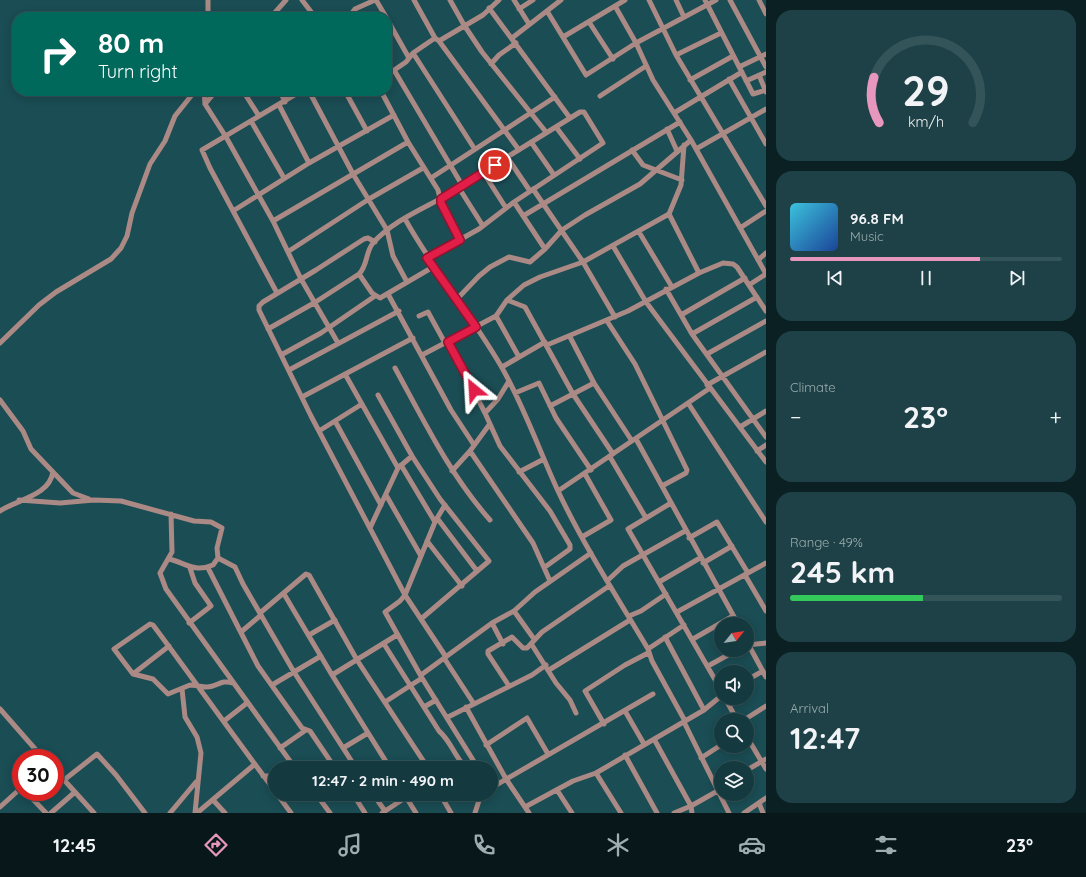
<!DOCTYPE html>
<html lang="en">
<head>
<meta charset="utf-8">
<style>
  :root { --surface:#143a3f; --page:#1d4146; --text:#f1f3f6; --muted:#9dadb0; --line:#335459; --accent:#e797bd }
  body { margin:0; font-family:Quicksand,sans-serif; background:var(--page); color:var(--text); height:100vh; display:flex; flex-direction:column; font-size:15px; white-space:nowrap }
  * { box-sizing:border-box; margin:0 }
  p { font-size:13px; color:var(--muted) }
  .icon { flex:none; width:22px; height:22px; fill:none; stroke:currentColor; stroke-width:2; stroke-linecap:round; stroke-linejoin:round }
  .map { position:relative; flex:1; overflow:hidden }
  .sheet { display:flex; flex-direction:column; gap:10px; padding:10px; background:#0b2023; width:320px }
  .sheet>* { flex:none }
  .guide { position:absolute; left:12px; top:12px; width:380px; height:84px; border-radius:16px; box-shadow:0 2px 10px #0003,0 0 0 1px var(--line); background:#00695c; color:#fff; overflow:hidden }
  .needle { width:26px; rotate:60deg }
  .fabs { position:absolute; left:714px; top:617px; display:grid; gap:8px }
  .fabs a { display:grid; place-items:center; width:40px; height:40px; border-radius:50%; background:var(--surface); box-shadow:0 2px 10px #0003,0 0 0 1px var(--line); font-size:20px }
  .speed { position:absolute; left:12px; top:749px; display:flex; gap:8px; font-size:20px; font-weight:700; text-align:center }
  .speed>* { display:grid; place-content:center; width:52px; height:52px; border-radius:50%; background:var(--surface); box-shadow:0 2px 10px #0003,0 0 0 1px var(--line); line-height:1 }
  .speed .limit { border:6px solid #d22; background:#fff; color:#111 }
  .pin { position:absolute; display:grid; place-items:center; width:34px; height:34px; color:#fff; margin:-17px; border:2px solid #fff; border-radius:50%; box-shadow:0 1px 4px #0007 }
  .me { position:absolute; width:44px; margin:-22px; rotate:333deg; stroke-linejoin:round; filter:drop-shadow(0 0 3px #0008) }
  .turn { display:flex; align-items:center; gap:14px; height:84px; padding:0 20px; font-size:18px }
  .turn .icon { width:52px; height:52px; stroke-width:2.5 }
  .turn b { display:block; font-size:28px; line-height:34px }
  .big { font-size:30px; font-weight:800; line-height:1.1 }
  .sheet .tile { flex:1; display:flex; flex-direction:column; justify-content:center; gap:6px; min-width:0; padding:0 14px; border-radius:16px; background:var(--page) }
  .sheet .dial { align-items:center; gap:0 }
  .dial svg { height:104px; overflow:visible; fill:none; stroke:var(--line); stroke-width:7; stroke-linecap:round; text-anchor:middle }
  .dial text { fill:var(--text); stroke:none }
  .song { display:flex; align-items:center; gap:12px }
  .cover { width:48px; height:48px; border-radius:6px; background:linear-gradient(135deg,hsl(190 70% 55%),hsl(220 70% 35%)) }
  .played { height:4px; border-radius:2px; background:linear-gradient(90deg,var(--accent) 70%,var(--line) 70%) }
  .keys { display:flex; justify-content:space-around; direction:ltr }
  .heat { display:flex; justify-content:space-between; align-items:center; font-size:22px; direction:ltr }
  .charge { height:6px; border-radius:3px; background:linear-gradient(90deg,#34c759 49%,var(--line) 0) }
  .trip { position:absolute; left:268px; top:761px; width:230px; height:40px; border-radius:20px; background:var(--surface); box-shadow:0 2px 10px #0003,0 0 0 1px var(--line); font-weight:800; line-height:40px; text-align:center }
  .menu { display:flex; height:64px; justify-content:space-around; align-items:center; background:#081719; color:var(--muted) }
  .menu .icon { width:28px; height:28px }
  .menu .current { color:var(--accent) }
  .menu b { font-size:18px; color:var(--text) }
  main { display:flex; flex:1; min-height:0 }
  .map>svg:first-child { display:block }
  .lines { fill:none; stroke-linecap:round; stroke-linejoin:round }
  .street { stroke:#ab8a85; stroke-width:5 }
  .route-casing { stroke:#92132f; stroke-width:10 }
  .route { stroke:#e11d48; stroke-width:7 }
</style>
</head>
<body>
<main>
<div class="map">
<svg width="766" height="813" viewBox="0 0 766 813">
  <rect width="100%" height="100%" fill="#1b4d54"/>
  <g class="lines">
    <!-- street -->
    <path class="street" d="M302,0L315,17
      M376,0L386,17
      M414,0L435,38L439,41L519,150
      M450,0L464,25L482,52L546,132
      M514,0L529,24
      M649,0L676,55L766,206
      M676,0L684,17
      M705,0L753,94L766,90
      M730,0L766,67
      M759,0L766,14
      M615,6L636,43L653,80L691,140L766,274
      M489,8L570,118
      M519,9L533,0
      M547,11L586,75L636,43L716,0
      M208,17V0
      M271,17L286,0
      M352,17V13L355,9L375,0
      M387,19L409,58
      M589,22L613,59
      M563,37L625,0
      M512,38L561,0
      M439,41L483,15L499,0
      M413,53L474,148
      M676,55L721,33
      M491,64L499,55L516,43
      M739,67L766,54
      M394,70L462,185
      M387,75L406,62L413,53L435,38
      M759,75L766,92
      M729,79L766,144
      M690,80L733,56
      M746,81L766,72
      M204,91L205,104L226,137L273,221L301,279L338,343
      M243,91L259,116
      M280,91L285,102
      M309,91L353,174L387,230L393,256L407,282
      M345,91L367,131
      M600,96L646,66
      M205,104L216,91
      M279,105L309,163
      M674,113L742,72
      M251,121L284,178
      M556,127L580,159
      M667,129L677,151
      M408,142L438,190L441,203L460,240
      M531,142L554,175
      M684,145L681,185L669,214L699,273
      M696,149L766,109
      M632,150L643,165L682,180
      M507,157L530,191
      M483,172L506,208
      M431,178L555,97
      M459,188L483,226
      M533,189L583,262L615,317
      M514,202L545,249
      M233,211L309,163L394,115
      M523,216L680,122
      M405,219C434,271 472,316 501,366C524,406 539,450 558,491C584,546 617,597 648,649L652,661L685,721
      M273,221L408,142L381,91
      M740,228L766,211
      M639,232L672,287
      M375,242L368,238L364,239L316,270L263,302L259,306V310L311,416L405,595L400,601L385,612L422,678L478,768
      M613,246L646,302L766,462
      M289,251L369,199L423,168
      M758,260L766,253
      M359,274L372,293L380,298L433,267
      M749,285L766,274
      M666,289L692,334L766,437
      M277,293L210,168L202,150L301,91
      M388,294L451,410L474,445
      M457,299L479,276L490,267L509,257L530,262L545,249L562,230L585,215L640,184L691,140
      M507,300L525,307L573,394L613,454
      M681,315L745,278
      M419,316L428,312L445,343
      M496,316L519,357
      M607,321L635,364L687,470L686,473L662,486
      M268,329L314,303L359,274C368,265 365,253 373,243C395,218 431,206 459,188L462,185L580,112H584L603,143L514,202L479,229L427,258
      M692,334L757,297
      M570,337L594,383L632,441
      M448,341L485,413L500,446L550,511L570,545V549L545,567
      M0,343L39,305L56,292L111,259L121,248L127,236L132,213L150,164L165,141L175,116L195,91
      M547,345L628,311L699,273L723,263L733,264L737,267L766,311
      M707,354L766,321
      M281,355L321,333L375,296
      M422,355L496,316L507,300L524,285L540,277L583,262L669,214
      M502,367L545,342
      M395,368C424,421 450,475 490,520
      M289,370L399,311
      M345,374L398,468
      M707,385L766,352
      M515,393L539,383L556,418L591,470
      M378,395L412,456L440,499L489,561L421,619
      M302,397L413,338
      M0,400L23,431L31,449L73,493L89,499
      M688,403L766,522
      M550,406L594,383
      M485,413L498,399L509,381
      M335,421L381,505
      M740,427L766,411
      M319,431L362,404
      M636,439L738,624
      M470,451L533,543L550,581
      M757,451L766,445
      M610,457L646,518
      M401,465L435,522L405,595L446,657
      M452,471L470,451L489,425
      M519,472L544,459
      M558,491L710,388
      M386,495L421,556
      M19,500L60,503L94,500L121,501L194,521L211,522L222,528L217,548L218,558L213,565C194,573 186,563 169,559
      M671,503L628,529L721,690
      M0,511C18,499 49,496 53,472
      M171,514L172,552L160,573L166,589L295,768
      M437,518L477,571
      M436,520L445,505
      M370,528L398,468L412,456
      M582,537L611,520L585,474
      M689,538L717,522L748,573
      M427,541L462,586
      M218,558L235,567L243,584L294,672L356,768
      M703,563L732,546
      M208,568L258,666L302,728L310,731L335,768
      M745,575L766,611
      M607,581L623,566L685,531
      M659,582L700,558
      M284,594L332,675L390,768
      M514,611L534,639
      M677,612L766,563
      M260,613L306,574L309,575L357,660L428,768
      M629,616L641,611L666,594
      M189,623L211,606L195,583L190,568
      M492,623L503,644
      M241,632L261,615
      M309,635L335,620
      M665,637L704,710
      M693,639L733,616
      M747,642L766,677
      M384,644L439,731C453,743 455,761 469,768
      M532,645L556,683L570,700L576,713
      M747,645L766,643
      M648,649L684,625
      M444,658L474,704
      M708,666L737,650
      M549,670L630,620
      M133,674L169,646
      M332,675L397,635
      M421,675L492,623L514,611L535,592L591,553
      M747,680L763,671
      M233,683C220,679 218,687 207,687C201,687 196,685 190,685L168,694L153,679L133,674L114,649L150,624L153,625C194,680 234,737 275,791
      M272,685L321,656
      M509,686L488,654V651L512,637L523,648H527L542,632L609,586
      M182,689L185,717L197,737L201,753L195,813
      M725,698L737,720
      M385,702L422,678
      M424,707L436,700
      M466,707L506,779L529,813
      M0,709L43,758
      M625,711L644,744
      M448,717L532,675L546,665
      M744,720L766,706
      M224,721L247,703
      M684,722L729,813
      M604,724L585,691L625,665L648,653
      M747,737L766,769
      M654,739L691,806L692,813
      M486,745L527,718L548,754
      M280,748L306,730
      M343,748L368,733
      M625,755L657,813
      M701,758L721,745
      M455,768L461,764
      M55,770L94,813
      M747,770L766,759
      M596,773L621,813
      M263,776H275
      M64,780L97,754L116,775L145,813
      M491,788L653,694
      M557,790L572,813
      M26,792L46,813
      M277,794L291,813
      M316,794L330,813
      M353,794L365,813
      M373,794L385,811
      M440,794L451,813
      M406,797L416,813
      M213,800L225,813
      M759,803L763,813
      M0,807L21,788
      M525,807L573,781L596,773L704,710L721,696
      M51,813L75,792
      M170,813L196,782
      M197,813L255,764
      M382,813L411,794
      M475,813L481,794
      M674,813L691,806L721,789
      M744,813L766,798"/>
  </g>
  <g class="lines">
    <defs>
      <path id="route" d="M474,390L448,342L476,327L427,258L460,240L441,203V199L495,165"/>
    </defs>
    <!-- route casing -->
    <use href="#route" class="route-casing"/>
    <!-- route -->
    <use href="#route" class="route"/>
  </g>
</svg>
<div class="fabs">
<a><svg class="needle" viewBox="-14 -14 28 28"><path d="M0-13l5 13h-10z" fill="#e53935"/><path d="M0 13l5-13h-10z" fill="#9dadb0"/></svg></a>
<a><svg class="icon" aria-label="sound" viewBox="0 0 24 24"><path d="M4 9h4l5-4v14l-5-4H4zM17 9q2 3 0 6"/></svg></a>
<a><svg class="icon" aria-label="search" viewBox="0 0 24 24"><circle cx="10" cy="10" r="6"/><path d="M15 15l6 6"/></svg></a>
<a><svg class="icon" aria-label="layers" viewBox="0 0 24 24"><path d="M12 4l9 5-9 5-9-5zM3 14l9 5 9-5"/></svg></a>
</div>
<div class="speed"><div class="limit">30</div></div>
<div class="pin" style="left:495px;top:165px;background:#d93025"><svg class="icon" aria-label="arrive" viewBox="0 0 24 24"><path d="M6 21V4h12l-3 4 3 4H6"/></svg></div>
<svg class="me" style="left:474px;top:390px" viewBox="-20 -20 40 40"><path d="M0-17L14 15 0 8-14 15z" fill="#e11d48" stroke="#fff" stroke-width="4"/></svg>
<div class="trip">12:47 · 2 min · 490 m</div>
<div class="guide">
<div class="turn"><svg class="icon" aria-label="right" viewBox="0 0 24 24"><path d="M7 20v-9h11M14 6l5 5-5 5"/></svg><div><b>80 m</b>Turn right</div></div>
</div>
</div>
<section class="sheet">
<div class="tile dial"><svg viewBox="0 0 100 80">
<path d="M14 69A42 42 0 1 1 86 69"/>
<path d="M14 69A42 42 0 0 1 10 34" stroke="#e797bd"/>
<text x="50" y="56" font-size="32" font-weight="700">29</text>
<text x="50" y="72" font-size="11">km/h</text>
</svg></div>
<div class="tile">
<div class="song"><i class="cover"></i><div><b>96.8 FM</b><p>Music</p></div></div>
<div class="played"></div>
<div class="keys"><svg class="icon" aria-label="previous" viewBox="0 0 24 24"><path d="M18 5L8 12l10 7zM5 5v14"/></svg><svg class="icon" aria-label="pause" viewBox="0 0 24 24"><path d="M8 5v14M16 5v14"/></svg><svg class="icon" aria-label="next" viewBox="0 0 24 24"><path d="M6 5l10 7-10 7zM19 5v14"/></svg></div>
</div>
<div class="tile"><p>Climate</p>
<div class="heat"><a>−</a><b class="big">23°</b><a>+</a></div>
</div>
<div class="tile"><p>Range · 49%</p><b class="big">245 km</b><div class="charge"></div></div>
<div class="tile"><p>Arrival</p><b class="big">12:47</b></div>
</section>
</main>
<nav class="menu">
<b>12:45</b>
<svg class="icon current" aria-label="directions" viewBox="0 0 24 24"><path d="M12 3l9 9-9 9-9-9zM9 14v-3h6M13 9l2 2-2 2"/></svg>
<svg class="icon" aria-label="music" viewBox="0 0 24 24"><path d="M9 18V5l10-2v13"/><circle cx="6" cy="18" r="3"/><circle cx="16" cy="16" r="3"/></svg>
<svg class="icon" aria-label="phone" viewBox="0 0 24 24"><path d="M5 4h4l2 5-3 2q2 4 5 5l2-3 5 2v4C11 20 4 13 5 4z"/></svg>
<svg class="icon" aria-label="climate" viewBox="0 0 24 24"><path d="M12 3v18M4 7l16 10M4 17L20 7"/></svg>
<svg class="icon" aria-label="car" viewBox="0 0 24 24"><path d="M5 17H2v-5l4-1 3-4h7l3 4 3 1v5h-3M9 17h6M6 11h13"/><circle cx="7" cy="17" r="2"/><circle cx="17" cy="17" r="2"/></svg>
<svg class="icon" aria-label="filters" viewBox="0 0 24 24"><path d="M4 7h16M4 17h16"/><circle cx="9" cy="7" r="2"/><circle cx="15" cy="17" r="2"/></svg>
<b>23°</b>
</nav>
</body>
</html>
